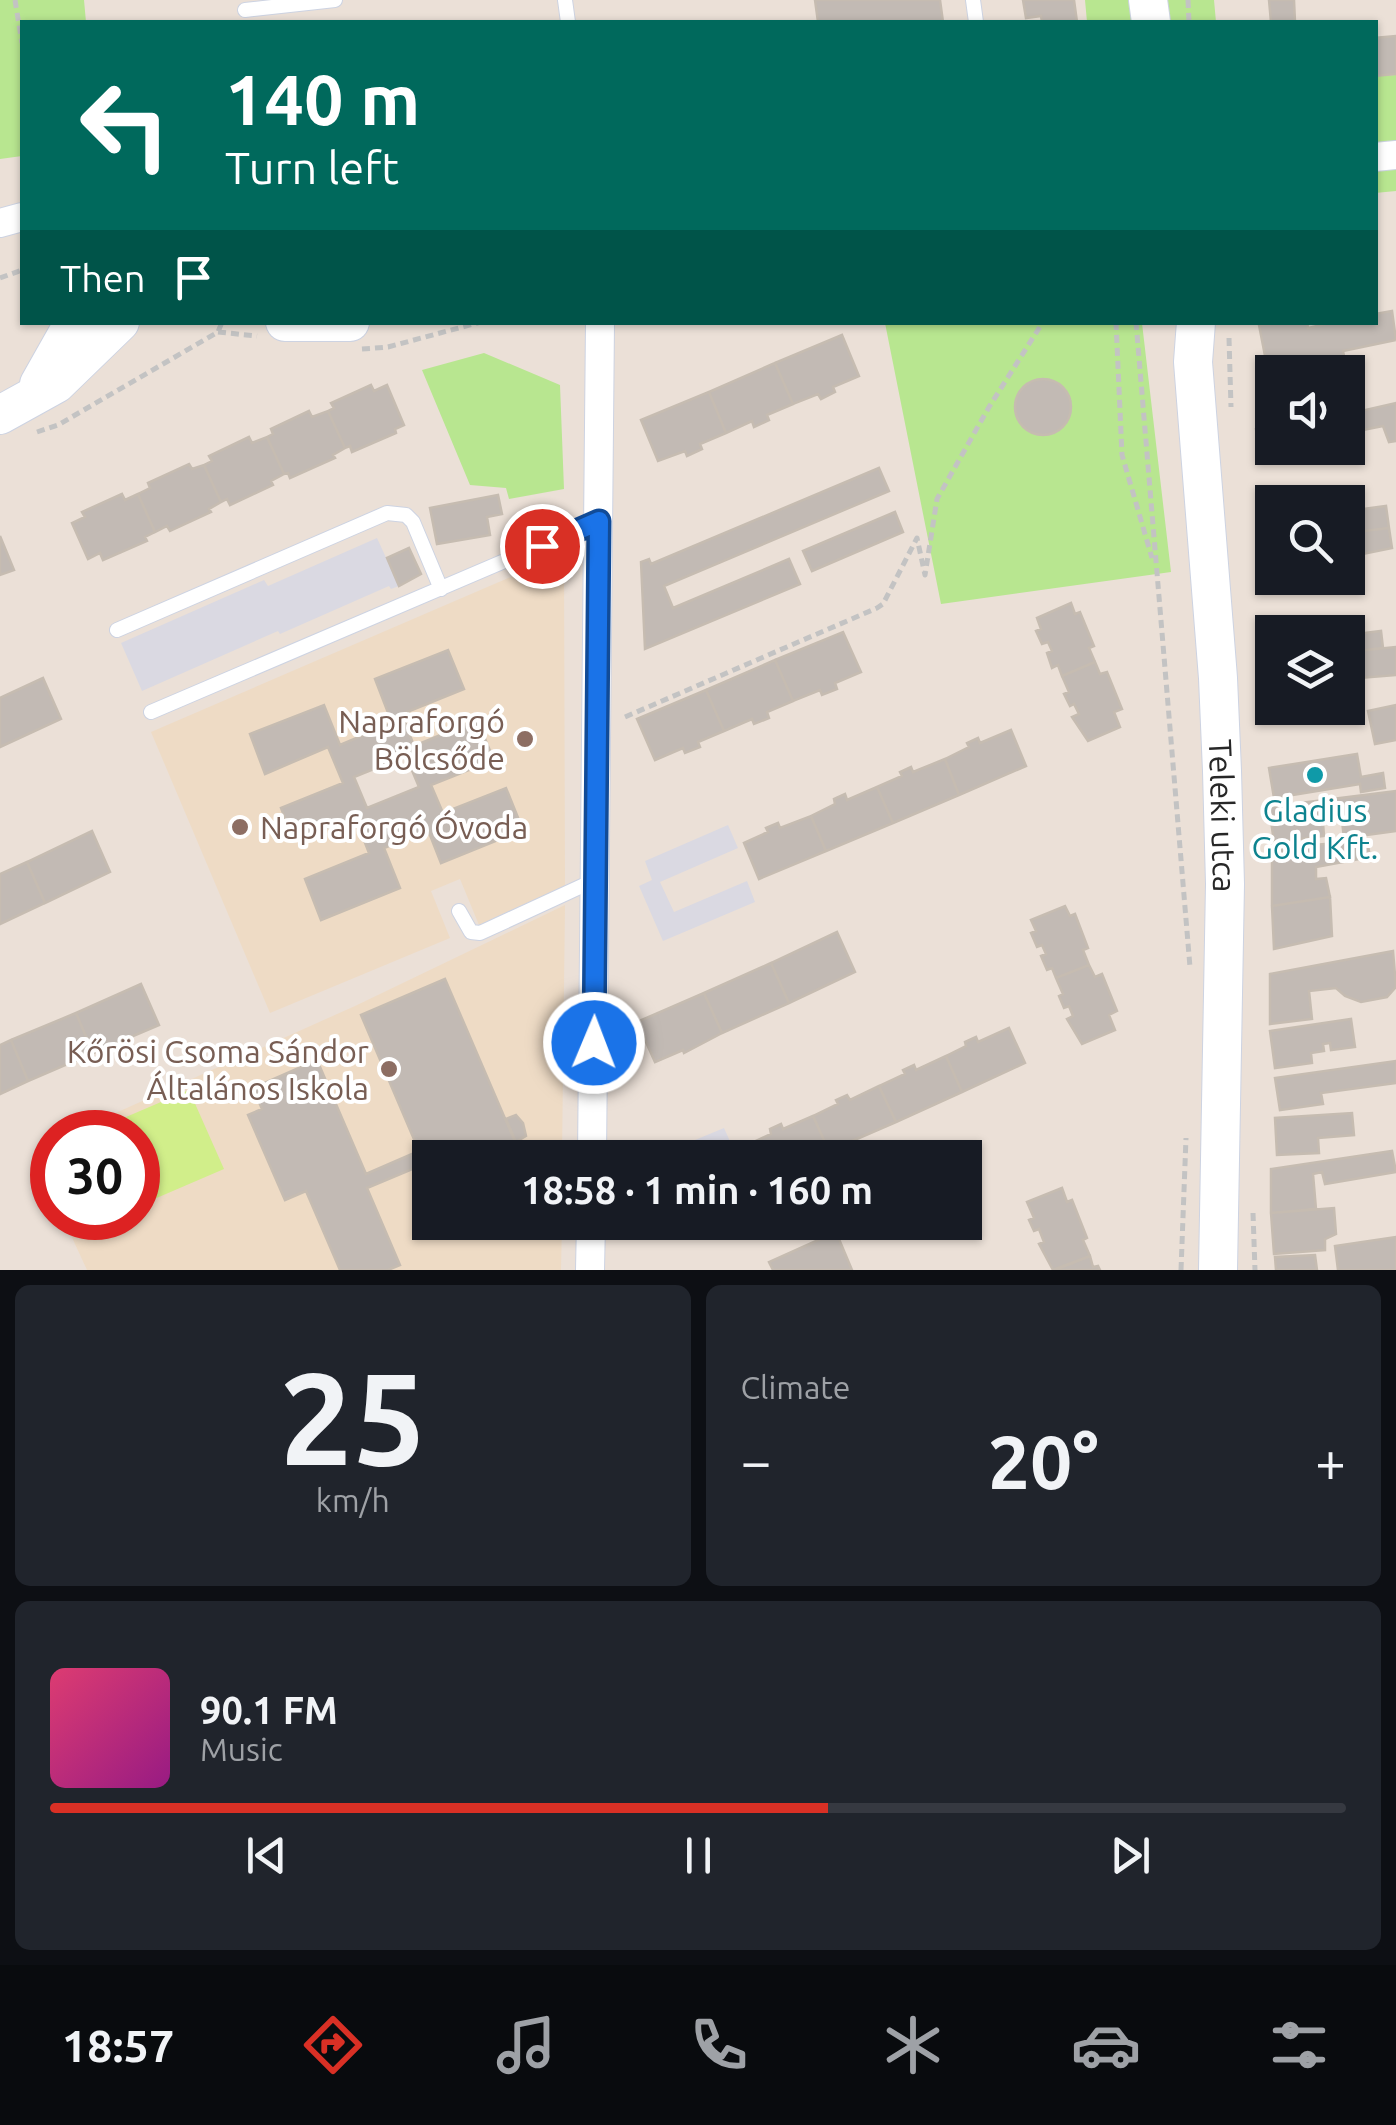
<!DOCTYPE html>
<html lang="en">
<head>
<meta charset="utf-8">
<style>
  :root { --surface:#171b24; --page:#20242c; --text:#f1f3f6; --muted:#9ea1a6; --line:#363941; --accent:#d93025 }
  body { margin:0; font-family:Ubuntu,sans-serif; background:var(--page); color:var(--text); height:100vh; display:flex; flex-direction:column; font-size:38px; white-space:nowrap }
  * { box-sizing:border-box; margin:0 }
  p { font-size:32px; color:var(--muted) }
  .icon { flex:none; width:55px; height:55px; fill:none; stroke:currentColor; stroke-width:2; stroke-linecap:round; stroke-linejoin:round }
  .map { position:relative; height:1270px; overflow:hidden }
  .details { display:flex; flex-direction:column; gap:15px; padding:15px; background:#0d0f14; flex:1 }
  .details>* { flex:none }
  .guide { position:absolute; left:20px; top:20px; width:1358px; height:305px; border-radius:0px; box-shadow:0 2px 8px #0004; background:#00695c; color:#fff; overflow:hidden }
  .tools { position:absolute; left:1255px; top:355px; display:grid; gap:20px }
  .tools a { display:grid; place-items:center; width:110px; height:110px; border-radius:0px; background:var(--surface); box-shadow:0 2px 8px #0004; font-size:50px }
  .speed { position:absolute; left:30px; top:1110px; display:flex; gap:20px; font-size:50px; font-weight:700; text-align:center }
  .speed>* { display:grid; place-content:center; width:130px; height:130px; border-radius:50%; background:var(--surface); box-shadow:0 2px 8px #0004; line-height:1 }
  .speed .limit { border:15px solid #d22; background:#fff; color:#111 }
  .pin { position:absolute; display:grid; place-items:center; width:85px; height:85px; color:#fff; margin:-42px; border:5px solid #fff; border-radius:50%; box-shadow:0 2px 10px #0007 }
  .me { position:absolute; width:110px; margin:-55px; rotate:1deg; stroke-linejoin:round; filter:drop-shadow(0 0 8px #0008) }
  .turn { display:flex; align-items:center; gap:35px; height:210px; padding:0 40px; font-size:45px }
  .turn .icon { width:130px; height:130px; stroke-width:2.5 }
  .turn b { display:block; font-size:70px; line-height:85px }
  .then { display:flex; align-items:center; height:95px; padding:0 40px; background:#0003; gap:20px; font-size:38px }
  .big { font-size:75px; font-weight:700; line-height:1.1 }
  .details .tile { flex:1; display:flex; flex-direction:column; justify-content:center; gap:15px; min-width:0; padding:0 35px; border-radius:15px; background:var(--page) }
  .details .dial { align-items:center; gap:0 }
  .dial b { font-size:130px; line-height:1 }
  .song { display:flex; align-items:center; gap:30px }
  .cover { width:120px; height:120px; border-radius:15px; background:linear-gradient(135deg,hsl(340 70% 55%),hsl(310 70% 35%)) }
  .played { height:10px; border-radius:5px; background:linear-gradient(90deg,var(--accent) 60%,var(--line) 60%) }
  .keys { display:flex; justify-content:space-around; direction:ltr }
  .heat { display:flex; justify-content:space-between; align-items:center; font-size:55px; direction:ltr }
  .details .tiles { flex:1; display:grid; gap:15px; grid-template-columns:1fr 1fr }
  .tile:last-child { grid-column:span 2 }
  .trip { position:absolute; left:412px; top:1140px; width:570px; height:100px; border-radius:0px; background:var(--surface); box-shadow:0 2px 8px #0004; font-weight:700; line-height:100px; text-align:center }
  .tab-bar { display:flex; height:160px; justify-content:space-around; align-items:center; background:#090b0e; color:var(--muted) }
  .tab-bar .icon { width:70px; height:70px }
  .tab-bar .on { color:var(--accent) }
  .tab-bar b { font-size:45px; color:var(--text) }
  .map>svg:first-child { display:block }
  .industrial { fill:#dad9e2 }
  .education { fill:#eedbc5; fill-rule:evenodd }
  .green { fill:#b8e690 }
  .pitch { fill:#d1ee8a }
  .building { fill:#c2bab4; stroke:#c6bcb1; stroke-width:2.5; fill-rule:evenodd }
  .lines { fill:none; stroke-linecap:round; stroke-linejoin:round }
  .lane-casing { stroke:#cdd3e2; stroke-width:16 }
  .street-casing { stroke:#cdd3e2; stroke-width:30 }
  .secondary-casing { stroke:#cdd3e2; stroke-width:40 }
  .path { stroke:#c3c3c3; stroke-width:5; stroke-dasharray:8 5; stroke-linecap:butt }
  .lane { stroke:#fff; stroke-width:14 }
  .street { stroke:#fff; stroke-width:28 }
  .secondary { stroke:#fff; stroke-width:38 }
  .route-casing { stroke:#114b97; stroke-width:25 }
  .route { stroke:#1a73e8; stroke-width:18 }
  .education-dot { fill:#8d6e63; stroke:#fff; stroke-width:4 }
  .culture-dot { fill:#0f9aa8; stroke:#fff; stroke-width:4 }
  .labels { text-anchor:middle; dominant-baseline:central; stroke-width:8; stroke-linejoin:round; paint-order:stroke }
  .education-label { font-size:32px; fill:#785e54; stroke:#fff; text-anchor:end }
  .culture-label { font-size:32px; fill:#0d838f; stroke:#fff }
  .street-label { font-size:32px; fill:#272727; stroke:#fff }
</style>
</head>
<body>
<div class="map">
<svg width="1396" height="1270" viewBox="0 0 1396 1270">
  <rect width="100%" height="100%" fill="#ebe0d7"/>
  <!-- industrial -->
  <path class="industrial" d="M377,538L399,586L391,589L389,586L280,634L278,631L142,691L121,643L264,580L268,586Z
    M728,825L738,848L660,882L674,912L747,881L755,902L663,941L639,886L652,880L645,861Z
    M724,1128L733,1148L711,1157H654Z
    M650,1223V1222L711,1223L673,1238H650Z"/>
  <!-- education -->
  <path class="education" d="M564,554L565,886L479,925L460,879L431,891L450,938L270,1013L151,732ZM448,650L464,689L402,714L414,745L477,720L493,760L431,785L443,813L522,830L442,863L428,830L384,848L400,888L321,920L305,879L369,853L355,817L295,841L281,809L343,783L328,747L266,774L250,735L324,705L340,745L392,723L375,679Z
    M565,905L562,1157L430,1158V1222L562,1223L561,1270H87L63,1218H138V1132H73L355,1006Z"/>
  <!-- green -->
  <path class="green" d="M0,0H84L86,22H22V156L0,159Z
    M1085,0H1214L1216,22H1087Z
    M1396,75V191L1375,193V76Z
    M885,323H1142L1171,572L941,604Z
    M484,353L560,385L564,489L509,499L506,488L470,485L422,370Z"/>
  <!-- pitch -->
  <path class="pitch" d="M189,1090L224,1169L138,1206V1132H91Z"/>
  <!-- building -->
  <path class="building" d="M815,0H940L943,22H818Z
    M1023,0H1074L1077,22H1042L1041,16L1026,18Z
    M1269,0H1294L1295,22H1271Z
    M1396,36V74L1375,76V38Z
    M1392,311L1396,340L1343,351L1347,371L1315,372L1312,357L1267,366L1259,325L1307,322L1308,328L1335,322H1375V314Z
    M842,335L859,376L833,387L835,392L821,399L818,394L793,404L775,363Z
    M775,363L793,404L767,415L769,420L754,427L752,421L726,433L709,392Z
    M1015 407a28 28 0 1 1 56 0a28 28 0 1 1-56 0Z
    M1351,384L1356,412L1348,414V385Z
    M371,385L374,391L387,385L404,425L395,429L396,433L352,452L350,446L345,448L328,411L334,408L331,403Z
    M1272,390V415L1267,416L1261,393Z
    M709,392L726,433L700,444L702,449L687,456L685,451L658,461L641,420Z
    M1396,403V441L1389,442L1383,426L1348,433V414Z
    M309,411L312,417L328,411L345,448L333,455L335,458L290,478L288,473L284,474L267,437L273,434L271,429Z
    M1272,427V448H1279L1280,461L1260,463L1256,429Z
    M249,437L252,443L267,437L284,474L271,481L273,485L230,505L227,499L221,502L204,465L212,461L209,456Z
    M1279,448H1310V458L1280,461Z
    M189,464L192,469L204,465L221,502L209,509L211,512L170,531L167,526L155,532L138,494L150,488L148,483Z
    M879,468L889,491L664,586L673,608L789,559L800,584L645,649L641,562L649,559L651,564Z
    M1323,492L1324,502H1276V498Z
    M122,494L125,500L138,494L155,532L145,537L147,541L103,560L100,553L88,559L72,523L85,517L82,512Z
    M498,495L502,514L487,517L490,535L437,544L430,508Z
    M1386,506L1389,528L1348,533V511Z
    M895,512L903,532L812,571L803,551Z
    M1389,528L1392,548L1348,557V533Z
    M0,536L14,570L0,575Z
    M409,548L421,574L399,586L387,558Z
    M1285,578H1327L1328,584L1287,589Z
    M1071,603L1075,614L1080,612L1094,646L1089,648L1095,662L1062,676L1058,665L1052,668L1047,653L1052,651L1048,642L1042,644L1036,631L1041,629L1037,618Z
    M1328,620L1329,632H1292L1291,624Z
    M1381,631L1383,648L1348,652V635Z
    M843,632L861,672L835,683L837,689L822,695L820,690L793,701L775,660Z
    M1396,647V675L1348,679V652Z
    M448,650L464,689L402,714L414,746L477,720L494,760L431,785L443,813L506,788L523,830L441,863L428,830L384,848L400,888L321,920L305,879L369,853L355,817L294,841L281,808L343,783L328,747L265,774L250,734L324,705L340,745L392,723L375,679ZM406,756L419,787L367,808L354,777Z
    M775,660L793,701L767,712L769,718L754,724L752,719L724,731L706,690Z
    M1095,662L1100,674L1107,672L1122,709L1114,712L1120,727L1088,741L1072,717L1079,714L1074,704L1070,706L1064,694L1069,692L1062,676Z
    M43,678L61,719L0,747V698Z
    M706,690L724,731L698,742L700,747L685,753L683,748L655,760L637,719Z
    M1396,705V740L1375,744L1368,711Z
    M1011,730L1026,766L959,795L945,759L969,747L967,743L978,738L980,743Z
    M1357,754L1361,777L1383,773L1385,788L1361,792L1360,784L1274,798L1269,768Z
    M945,759L959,795L893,823L877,787L902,776L900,772L911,767L913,772Z
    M877,787L893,823L826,851L811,816L835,804L834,799L845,794L847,800Z
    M1396,791V831L1344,838L1342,821L1323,823L1324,836L1274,842L1269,807Z
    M811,816L826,851L759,879L744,843L768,832L766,828L778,823L780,828Z
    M92,831L110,872L45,903L27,862Z
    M1367,840L1370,857L1316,867V879L1326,878L1330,897L1272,906V849Z
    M27,862L45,903L0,924V874Z
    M1330,897L1332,936L1274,949L1272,906Z
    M1065,906L1070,916L1075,914L1088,948L1083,950L1089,965L1056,978L1052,968L1047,970L1041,956L1046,954L1042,945L1037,947L1031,933L1036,931L1031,920Z
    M837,932L855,972L789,1003L771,963Z
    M1393,951L1396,987L1387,997L1361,1002L1345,996L1336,988L1309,991L1312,1019L1270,1024V974Z
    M771,963L789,1003L722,1033L704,993Z
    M1089,965L1095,977L1102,974L1117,1011L1109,1015L1115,1030L1082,1044L1067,1019L1073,1016L1069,1006L1064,1008L1059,996L1063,994L1056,978Z
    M445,979L522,1158H430V1164L429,1162L367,1188L400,1265L388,1270H340L306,1191L285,1200L248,1115L262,1109L253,1088L317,1060L366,1174L419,1151L361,1015Z
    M141,984L159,1025L93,1053L76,1013Z
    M704,993L722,1033L684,1053L683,1050L655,1062L637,1022Z
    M76,1013L93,1053L28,1081L11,1040Z
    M1351,1019L1355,1047L1331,1050L1330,1043L1323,1044L1324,1051L1311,1053L1312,1063L1275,1068L1270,1031Z
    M1009,1028L1025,1063L962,1092L946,1056L966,1046L965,1042L976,1037L978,1042Z
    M11,1040L28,1081L0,1094V1045Z
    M946,1056L962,1092L896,1122L879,1086L905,1074L903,1070L914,1065L916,1070Z
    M1396,1061V1083L1321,1093L1323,1104L1280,1110L1275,1078Z
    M879,1086L896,1122L829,1151L813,1116L838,1104L836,1100L847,1095L850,1100Z
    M1352,1113L1354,1135L1318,1138L1319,1153L1277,1155L1275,1118Z
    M516,1115L523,1123L526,1136L516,1142L506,1119Z
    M813,1116L829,1151L815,1158H753L747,1145L771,1134L770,1129L781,1124L783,1129Z
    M1392,1151L1396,1172L1325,1184L1322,1172L1313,1174L1316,1209L1271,1213V1169Z
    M1062,1188L1067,1202L1072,1200L1087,1238L1083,1240L1090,1256L1053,1270L1039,1244L1044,1242L1039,1229L1034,1231L1029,1220L1034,1218L1027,1202Z
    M1334,1208L1336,1234L1325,1239V1250L1274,1254L1271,1213Z
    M455,1222H490L461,1235Z
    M836,1232L852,1270H773L769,1262Z
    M1396,1237V1270H1338L1335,1246Z
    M1315,1255L1317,1270H1276L1275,1257Z
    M1090,1256L1093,1267L1098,1266L1100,1270H1055Z"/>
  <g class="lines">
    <defs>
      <path id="lane" d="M565,0L568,22
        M973,0L976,22
        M245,10L335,0
        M117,630L387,513L406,515L413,522L441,589
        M151,712L598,521
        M459,911L471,932L480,933L595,880"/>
      <path id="street" d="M1375,157L1396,155
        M0,223L22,217
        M592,1158L600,322
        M590,1270L591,1222"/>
      <g id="secondary">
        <path d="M1148,0L1151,22"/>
        <path d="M285,322H350"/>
        <path id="s1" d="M1196,322L1193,362L1218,678L1222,771L1225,884L1218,1270"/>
        <path d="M39,384L74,322"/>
        <path d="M0,415L56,384L120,322"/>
      </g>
    </defs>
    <!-- lane casing -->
    <use href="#lane" class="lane-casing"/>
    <!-- street casing -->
    <use href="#street" class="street-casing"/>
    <!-- secondary casing -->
    <use href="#secondary" class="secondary-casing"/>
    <!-- path -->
    <path class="path" d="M15,0L22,43
      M1188,0L1189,22
      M0,278L22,270
      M1116,322L1122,455L1152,558
      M1136,322L1190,967
      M218,332L257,336
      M1229,338L1231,407
      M362,349L388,347L481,322
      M37,432L58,425L218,332L222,322
      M625,717L877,608L883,604L917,538L925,575L937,499L989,407L1043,322
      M1253,1213L1255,1270
      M1181,1270L1186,1138"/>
    <!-- lane -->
    <use href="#lane" class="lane"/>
    <!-- street -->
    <use href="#street" class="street"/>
    <!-- secondary -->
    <use href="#secondary" class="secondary"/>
  </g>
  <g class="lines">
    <defs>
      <path id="route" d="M542,546L599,521L594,1043"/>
    </defs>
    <!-- route casing -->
    <use href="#route" class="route-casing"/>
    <!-- route -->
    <use href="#route" class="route"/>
  </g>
  <!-- markers -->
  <g class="education-dot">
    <circle cx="525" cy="739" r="10"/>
    <circle cx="240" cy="827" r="10"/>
    <circle cx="389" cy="1069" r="10"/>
  </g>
  <circle class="culture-dot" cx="1315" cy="775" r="10"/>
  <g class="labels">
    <!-- education labels -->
    <g class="education-label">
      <text x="505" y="721">Napraforgó<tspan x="505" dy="37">Bölcsőde</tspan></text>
      <text x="260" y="827" text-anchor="start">Napraforgó Óvoda</text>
      <text x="369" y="1051">Kőrösi Csoma Sándor<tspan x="369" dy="37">Általános Iskola</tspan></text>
    </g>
    <!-- culture labels -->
    <g class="culture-label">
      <text x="1315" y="810">Gladius<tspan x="1315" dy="37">Gold Kft.</tspan></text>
    </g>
    <!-- street labels -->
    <g class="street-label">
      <text stroke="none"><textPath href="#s1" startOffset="495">Teleki utca</textPath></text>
    </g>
  </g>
</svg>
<div class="tools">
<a><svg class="icon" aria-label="sound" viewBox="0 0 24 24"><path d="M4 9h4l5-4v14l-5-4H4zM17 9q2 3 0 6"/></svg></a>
<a><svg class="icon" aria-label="search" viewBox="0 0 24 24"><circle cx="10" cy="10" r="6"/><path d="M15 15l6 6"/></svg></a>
<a><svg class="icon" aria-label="layers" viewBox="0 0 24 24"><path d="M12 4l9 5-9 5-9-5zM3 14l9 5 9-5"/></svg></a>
</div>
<div class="speed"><div class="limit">30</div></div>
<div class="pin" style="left:542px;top:546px;background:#d93025"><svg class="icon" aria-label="arrive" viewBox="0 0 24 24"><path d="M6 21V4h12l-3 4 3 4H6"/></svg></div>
<svg class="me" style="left:594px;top:1043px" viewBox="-20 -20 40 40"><circle r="17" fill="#1a73e8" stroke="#fff" stroke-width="3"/><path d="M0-11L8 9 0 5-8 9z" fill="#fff"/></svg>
<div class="trip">18:58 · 1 min · 160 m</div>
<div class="guide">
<div class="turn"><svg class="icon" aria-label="left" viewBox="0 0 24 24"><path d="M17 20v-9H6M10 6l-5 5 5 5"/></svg><div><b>140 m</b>Turn left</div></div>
<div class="then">Then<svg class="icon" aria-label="arrive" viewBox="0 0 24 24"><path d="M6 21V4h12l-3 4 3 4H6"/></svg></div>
</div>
</div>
<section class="details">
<div class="tiles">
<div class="tile dial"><b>25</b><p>km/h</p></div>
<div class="tile"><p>Climate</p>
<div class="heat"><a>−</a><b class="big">20°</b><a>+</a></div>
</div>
<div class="tile">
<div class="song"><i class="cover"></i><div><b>90.1 FM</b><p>Music</p></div></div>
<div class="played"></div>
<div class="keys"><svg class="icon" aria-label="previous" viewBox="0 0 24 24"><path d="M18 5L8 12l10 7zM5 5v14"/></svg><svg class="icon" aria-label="pause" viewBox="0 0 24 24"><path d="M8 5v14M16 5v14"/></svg><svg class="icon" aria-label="next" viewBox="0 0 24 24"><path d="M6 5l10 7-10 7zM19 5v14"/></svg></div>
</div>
</div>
</section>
<nav class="tab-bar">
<b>18:57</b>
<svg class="icon on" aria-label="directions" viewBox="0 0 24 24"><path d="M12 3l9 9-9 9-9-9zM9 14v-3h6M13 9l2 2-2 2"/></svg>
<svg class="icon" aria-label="music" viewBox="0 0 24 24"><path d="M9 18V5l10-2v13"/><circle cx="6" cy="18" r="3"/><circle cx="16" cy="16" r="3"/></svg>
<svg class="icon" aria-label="phone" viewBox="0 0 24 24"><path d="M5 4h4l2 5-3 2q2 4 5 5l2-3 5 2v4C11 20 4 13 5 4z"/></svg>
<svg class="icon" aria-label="climate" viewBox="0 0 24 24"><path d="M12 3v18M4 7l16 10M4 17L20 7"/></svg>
<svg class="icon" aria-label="car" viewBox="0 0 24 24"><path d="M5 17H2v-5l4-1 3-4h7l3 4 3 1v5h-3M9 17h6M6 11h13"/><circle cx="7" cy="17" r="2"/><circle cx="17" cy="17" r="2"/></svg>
<svg class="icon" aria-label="filters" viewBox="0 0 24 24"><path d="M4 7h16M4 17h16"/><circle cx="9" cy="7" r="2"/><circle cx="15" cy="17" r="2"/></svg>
</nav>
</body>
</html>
